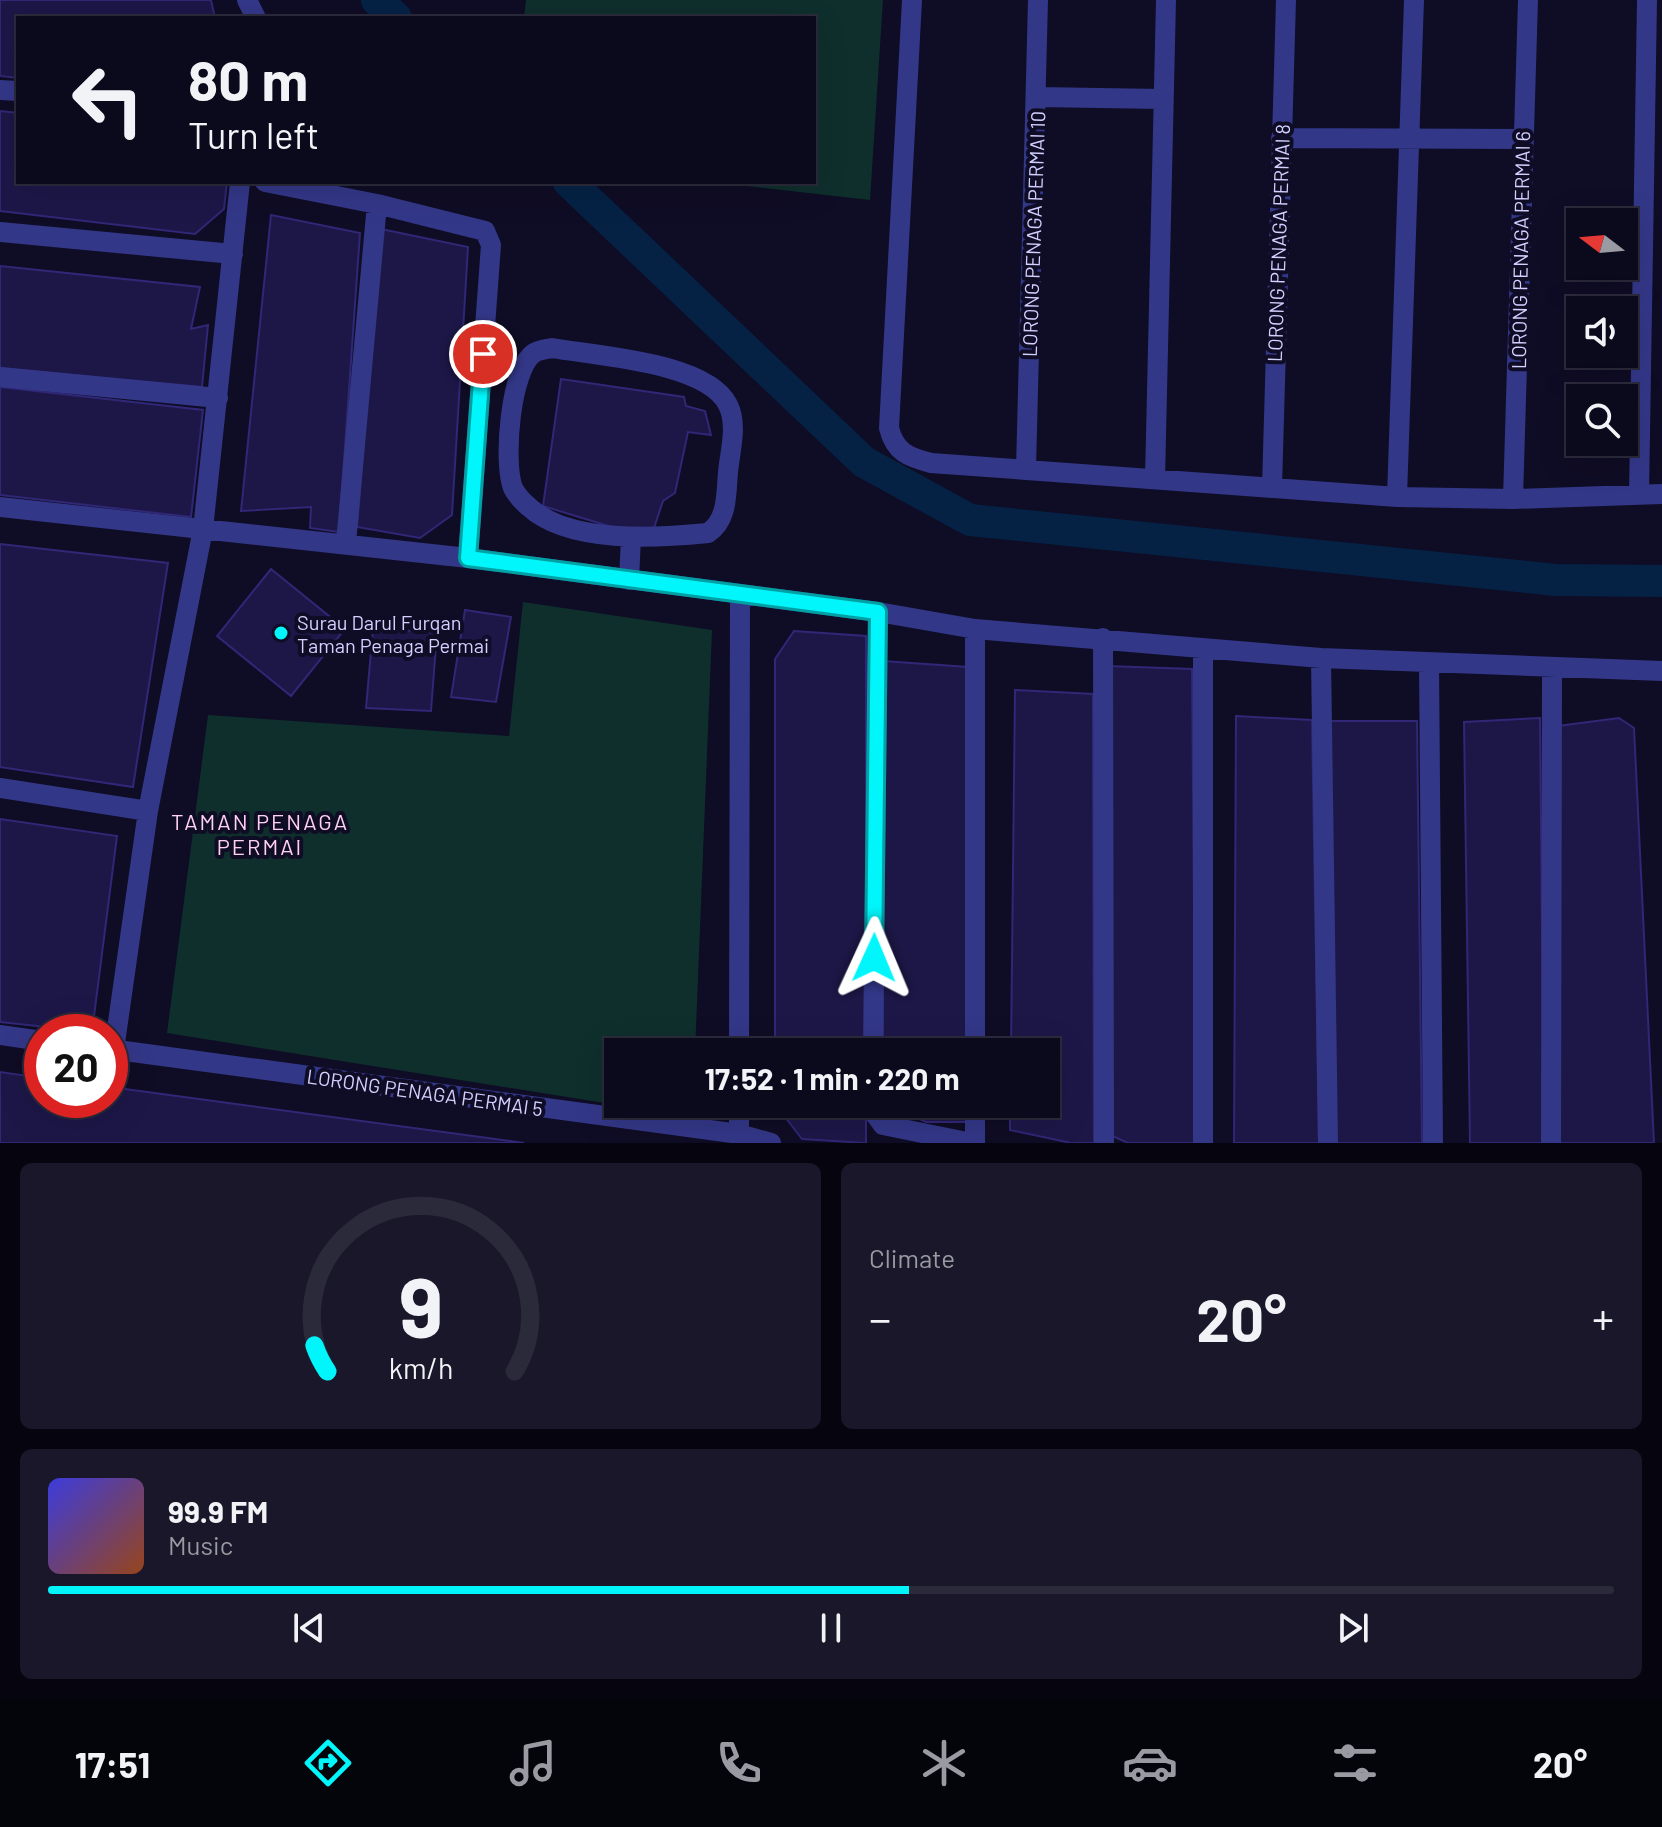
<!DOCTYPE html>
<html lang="en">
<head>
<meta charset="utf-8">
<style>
  :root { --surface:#0b091c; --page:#191729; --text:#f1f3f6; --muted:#9a9aa3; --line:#2b2a3b; --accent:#00f6fb }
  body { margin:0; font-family:Barlow,sans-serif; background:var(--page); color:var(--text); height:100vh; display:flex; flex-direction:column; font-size:30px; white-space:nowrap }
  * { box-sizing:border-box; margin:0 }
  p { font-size:26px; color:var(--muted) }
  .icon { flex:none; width:44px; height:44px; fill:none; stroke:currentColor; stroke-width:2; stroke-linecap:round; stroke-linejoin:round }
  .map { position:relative; height:1143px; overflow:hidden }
  .side { display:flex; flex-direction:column; gap:20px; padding:20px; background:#06050f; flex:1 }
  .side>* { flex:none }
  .guide { position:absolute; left:16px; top:16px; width:800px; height:168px; border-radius:0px; box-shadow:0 8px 32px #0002,0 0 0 2px var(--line); background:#0b091c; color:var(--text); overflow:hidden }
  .needle { width:52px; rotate:286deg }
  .tools { position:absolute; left:1566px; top:208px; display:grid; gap:16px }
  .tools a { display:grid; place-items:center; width:72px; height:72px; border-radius:0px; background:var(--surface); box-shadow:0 8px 32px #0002,0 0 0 2px var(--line); font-size:40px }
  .speed { position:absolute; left:24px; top:1014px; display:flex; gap:16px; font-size:40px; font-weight:700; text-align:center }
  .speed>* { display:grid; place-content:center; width:104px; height:104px; border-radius:50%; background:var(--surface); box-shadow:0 8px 32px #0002,0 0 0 2px var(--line); line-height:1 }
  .speed .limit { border:12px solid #d22; background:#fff; color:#111 }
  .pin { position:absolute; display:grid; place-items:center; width:68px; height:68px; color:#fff; margin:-34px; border:4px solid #fff; border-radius:50%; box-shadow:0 2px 8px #0007 }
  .me { position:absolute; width:88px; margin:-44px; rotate:1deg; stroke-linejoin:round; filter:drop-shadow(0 0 6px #0008) }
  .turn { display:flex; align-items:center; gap:28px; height:168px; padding:0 40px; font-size:36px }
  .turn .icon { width:104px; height:104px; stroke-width:2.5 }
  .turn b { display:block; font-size:56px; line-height:68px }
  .big { font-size:60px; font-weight:700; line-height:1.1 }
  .side .widget { flex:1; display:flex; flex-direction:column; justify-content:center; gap:12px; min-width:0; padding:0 28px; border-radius:12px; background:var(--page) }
  .side .dial { align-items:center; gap:0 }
  .dial svg { height:208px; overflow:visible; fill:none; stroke:var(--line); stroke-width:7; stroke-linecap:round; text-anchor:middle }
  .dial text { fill:var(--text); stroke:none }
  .song { display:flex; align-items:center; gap:24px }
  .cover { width:96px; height:96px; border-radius:12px; background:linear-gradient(135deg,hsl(240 70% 55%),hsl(20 70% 35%)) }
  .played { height:8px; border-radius:4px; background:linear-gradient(90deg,var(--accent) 55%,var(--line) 55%) }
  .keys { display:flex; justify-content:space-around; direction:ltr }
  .heat { display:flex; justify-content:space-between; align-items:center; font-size:44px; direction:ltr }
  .side .tiles { flex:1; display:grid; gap:20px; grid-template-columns:1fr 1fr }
  .widget:last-child { grid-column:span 2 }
  .trip { position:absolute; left:604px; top:1038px; width:456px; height:80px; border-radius:0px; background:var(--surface); box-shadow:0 8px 32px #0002,0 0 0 2px var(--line); font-weight:700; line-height:80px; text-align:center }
  .menu { display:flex; height:128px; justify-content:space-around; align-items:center; background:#04040b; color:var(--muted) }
  .menu .icon { width:56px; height:56px }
  .menu .active { color:var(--accent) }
  .menu b { font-size:36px; color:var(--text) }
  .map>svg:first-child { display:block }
  .green { fill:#0f2f2c }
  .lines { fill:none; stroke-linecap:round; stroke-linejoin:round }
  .canal { stroke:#052245; stroke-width:32 }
  .building { fill:#1d1748; stroke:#302776; stroke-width:2 }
  .minor { stroke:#333788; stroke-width:20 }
  .route-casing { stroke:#00a0a3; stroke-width:20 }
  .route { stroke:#00f6fb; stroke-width:14 }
  .poi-dot { fill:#00f6fb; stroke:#0f0c25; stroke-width:3 }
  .labels { text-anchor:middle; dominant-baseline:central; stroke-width:8; stroke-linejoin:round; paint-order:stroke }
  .street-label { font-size:20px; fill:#d2d0ff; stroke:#0f0c25 }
  .poi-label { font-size:20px; fill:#d2d0ff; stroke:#0f0c25; text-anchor:start }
  .neighbourhood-label { font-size:22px; letter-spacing:2px; fill:#ffd2f2; stroke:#0f0c25 }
</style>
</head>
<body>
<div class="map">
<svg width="1662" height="1143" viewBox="0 0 1662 1143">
  <rect width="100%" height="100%" fill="#0f0c25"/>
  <!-- green -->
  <path class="green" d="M526,0H883L870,200L711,182H814V18H524Z
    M523,602L712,630L695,1052H618V1104H693L692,1117L167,1033L208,715L509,736Z"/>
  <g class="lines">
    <!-- canal -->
    <path class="canal" d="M377,0L396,18
      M569,182L864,462L970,520L1556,580L1662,581"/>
  </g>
  <!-- building -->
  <path class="building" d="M0,0H211L215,18H18V78L0,76Z
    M0,111L18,113V182H227L224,209L195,234L0,211Z
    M271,215L360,233L339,532L310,528L311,507L241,511Z
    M381,229L468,247L452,515L420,538L357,527Z
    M0,266L200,287L191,329L208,325L202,387L0,368Z
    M561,379L684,397L686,406L705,411L711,435L688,432L675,493L663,501L654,528H615L543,506Z
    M0,387L203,410L191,517L0,495Z
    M0,544L168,563L133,787L0,767Z
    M271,569L345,629L291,696L217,636Z
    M465,610L511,617L496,702L451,697Z
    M373,629L437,632L431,711L366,708Z
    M794,631L866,636V1052H775V659Z
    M883,661L968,667L969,1052H883Z
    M1107,666L1192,669L1196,1143H1128L1108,1134Z
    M1015,690L1093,694L1094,1143H1071L1010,1130V1104H1046V1052H1011Z
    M1236,716L1312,720L1319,1143H1234Z
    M1540,718L1544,1143H1470L1464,722Z
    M1619,718L1634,728L1654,1143H1560L1558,726Z
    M1328,721H1417L1422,1143H1335Z
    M0,819L117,836L92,1032L0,1022Z
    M0,1072L42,1078V1100H110V1087L524,1143H0Z
    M775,1104H866V1143L802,1139Z
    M886,1104H969V1122H926Z"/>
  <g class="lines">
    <!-- minor -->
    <path class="minor" d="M247,0L256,18
      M912,0L889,428C895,452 908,457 931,463L1397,497L1513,499L1662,494
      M0,90L18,91
      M1038,97L1162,99
      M1281,138L1522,139
      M265,182L377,204L485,231L491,245L468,558
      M0,232L233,254
      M552,348C596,356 707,362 728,405C738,425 730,451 728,472C726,494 728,520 708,533C657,538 569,544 529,507C523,502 516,494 513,488C503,463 510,369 534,353C538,350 547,349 552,348Z
      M0,377L218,398
      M1026,469L1038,0
      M1155,479L1166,0
      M1272,487L1286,0
      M1639,495L1647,0
      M1397,497L1414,0
      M1513,499L1528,0
      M0,507L468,558L878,612L975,629L1321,658L1662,671
      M346,543L377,204
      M629,580L631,537
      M1103,638L1104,1143
      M1203,649V1143
      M1321,658L1328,1143
      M1429,664L1433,1143
      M0,788L148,811
      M0,1035L42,1041
      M110,1049L739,1134L771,1143
      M114,1050L148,811L203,529L240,182
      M739,1052L740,596
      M873,1052L878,612
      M975,1052V629
      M874,1104L875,1114L883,1125L972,1143
      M739,1143V1104
      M975,1143V1104
      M1551,1143L1552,668"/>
  </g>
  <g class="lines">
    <defs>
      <path id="route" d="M483,354L468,558L878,612L874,958"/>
    </defs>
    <!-- route casing -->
    <use href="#route" class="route-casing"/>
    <!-- route -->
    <use href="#route" class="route"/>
  </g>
  <!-- markers -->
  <circle class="poi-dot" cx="281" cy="633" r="8"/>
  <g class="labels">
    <!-- street labels -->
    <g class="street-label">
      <text transform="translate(1033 234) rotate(-88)">LORONG PENAGA PERMAI 10</text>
      <text transform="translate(1278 243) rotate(-88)">LORONG PENAGA PERMAI 8</text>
      <text transform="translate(1520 250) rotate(-89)">LORONG PENAGA PERMAI 6</text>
      <text transform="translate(425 1092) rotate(8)">LORONG PENAGA PERMAI 5</text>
    </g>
    <!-- poi labels -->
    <g class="poi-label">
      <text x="297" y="622">Surau Darul Furqan<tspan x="297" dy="23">Taman Penaga Permai</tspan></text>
    </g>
    <!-- neighbourhood labels -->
    <g class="neighbourhood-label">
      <text x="260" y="821">TAMAN PENAGA<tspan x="260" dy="25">PERMAI</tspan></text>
    </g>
  </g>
</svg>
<div class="tools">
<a><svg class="needle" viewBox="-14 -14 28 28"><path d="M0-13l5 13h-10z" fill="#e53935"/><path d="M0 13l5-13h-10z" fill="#9a9aa3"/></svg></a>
<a><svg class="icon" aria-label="sound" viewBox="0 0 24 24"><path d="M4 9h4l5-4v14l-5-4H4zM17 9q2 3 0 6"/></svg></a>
<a><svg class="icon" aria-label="search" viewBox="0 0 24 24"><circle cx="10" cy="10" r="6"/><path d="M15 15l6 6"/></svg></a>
</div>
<div class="speed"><div class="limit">20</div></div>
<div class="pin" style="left:483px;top:354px;background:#d93025"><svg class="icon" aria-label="arrive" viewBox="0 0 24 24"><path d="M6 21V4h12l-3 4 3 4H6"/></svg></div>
<svg class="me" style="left:874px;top:958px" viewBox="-20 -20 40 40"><path d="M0-17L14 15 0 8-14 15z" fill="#00f6fb" stroke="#fff" stroke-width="4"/></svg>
<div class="trip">17:52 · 1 min · 220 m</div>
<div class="guide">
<div class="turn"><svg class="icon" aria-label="left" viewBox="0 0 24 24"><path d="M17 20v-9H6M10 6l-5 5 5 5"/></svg><div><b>80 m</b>Turn left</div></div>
</div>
</div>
<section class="side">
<div class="tiles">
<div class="widget dial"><svg viewBox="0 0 100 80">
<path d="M14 69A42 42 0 1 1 86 69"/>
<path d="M14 69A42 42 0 0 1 9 59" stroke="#00f6fb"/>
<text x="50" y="56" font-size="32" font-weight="700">9</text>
<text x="50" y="72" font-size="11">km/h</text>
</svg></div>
<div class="widget"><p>Climate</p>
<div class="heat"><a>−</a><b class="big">20°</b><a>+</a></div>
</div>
<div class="widget">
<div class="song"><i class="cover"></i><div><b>99.9 FM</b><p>Music</p></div></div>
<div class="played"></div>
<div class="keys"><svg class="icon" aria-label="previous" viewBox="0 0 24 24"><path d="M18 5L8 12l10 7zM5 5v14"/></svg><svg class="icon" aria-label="pause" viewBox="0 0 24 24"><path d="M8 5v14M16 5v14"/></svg><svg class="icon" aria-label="next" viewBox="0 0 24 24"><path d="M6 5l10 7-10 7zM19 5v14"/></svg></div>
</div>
</div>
</section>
<nav class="menu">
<b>17:51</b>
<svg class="icon active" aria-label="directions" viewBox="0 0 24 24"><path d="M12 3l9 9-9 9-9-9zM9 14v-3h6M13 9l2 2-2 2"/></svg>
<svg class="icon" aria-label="music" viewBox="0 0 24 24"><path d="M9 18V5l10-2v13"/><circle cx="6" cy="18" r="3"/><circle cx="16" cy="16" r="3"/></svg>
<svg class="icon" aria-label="phone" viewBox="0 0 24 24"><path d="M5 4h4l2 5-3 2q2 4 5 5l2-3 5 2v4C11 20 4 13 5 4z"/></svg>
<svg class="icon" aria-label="climate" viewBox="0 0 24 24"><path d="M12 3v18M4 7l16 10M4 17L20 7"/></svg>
<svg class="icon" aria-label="car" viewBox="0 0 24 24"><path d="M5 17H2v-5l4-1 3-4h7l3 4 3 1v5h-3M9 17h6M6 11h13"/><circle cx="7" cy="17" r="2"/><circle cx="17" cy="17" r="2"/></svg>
<svg class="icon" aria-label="filters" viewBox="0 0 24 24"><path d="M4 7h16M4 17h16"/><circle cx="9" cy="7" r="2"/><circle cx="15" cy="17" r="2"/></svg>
<b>20°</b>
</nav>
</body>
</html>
